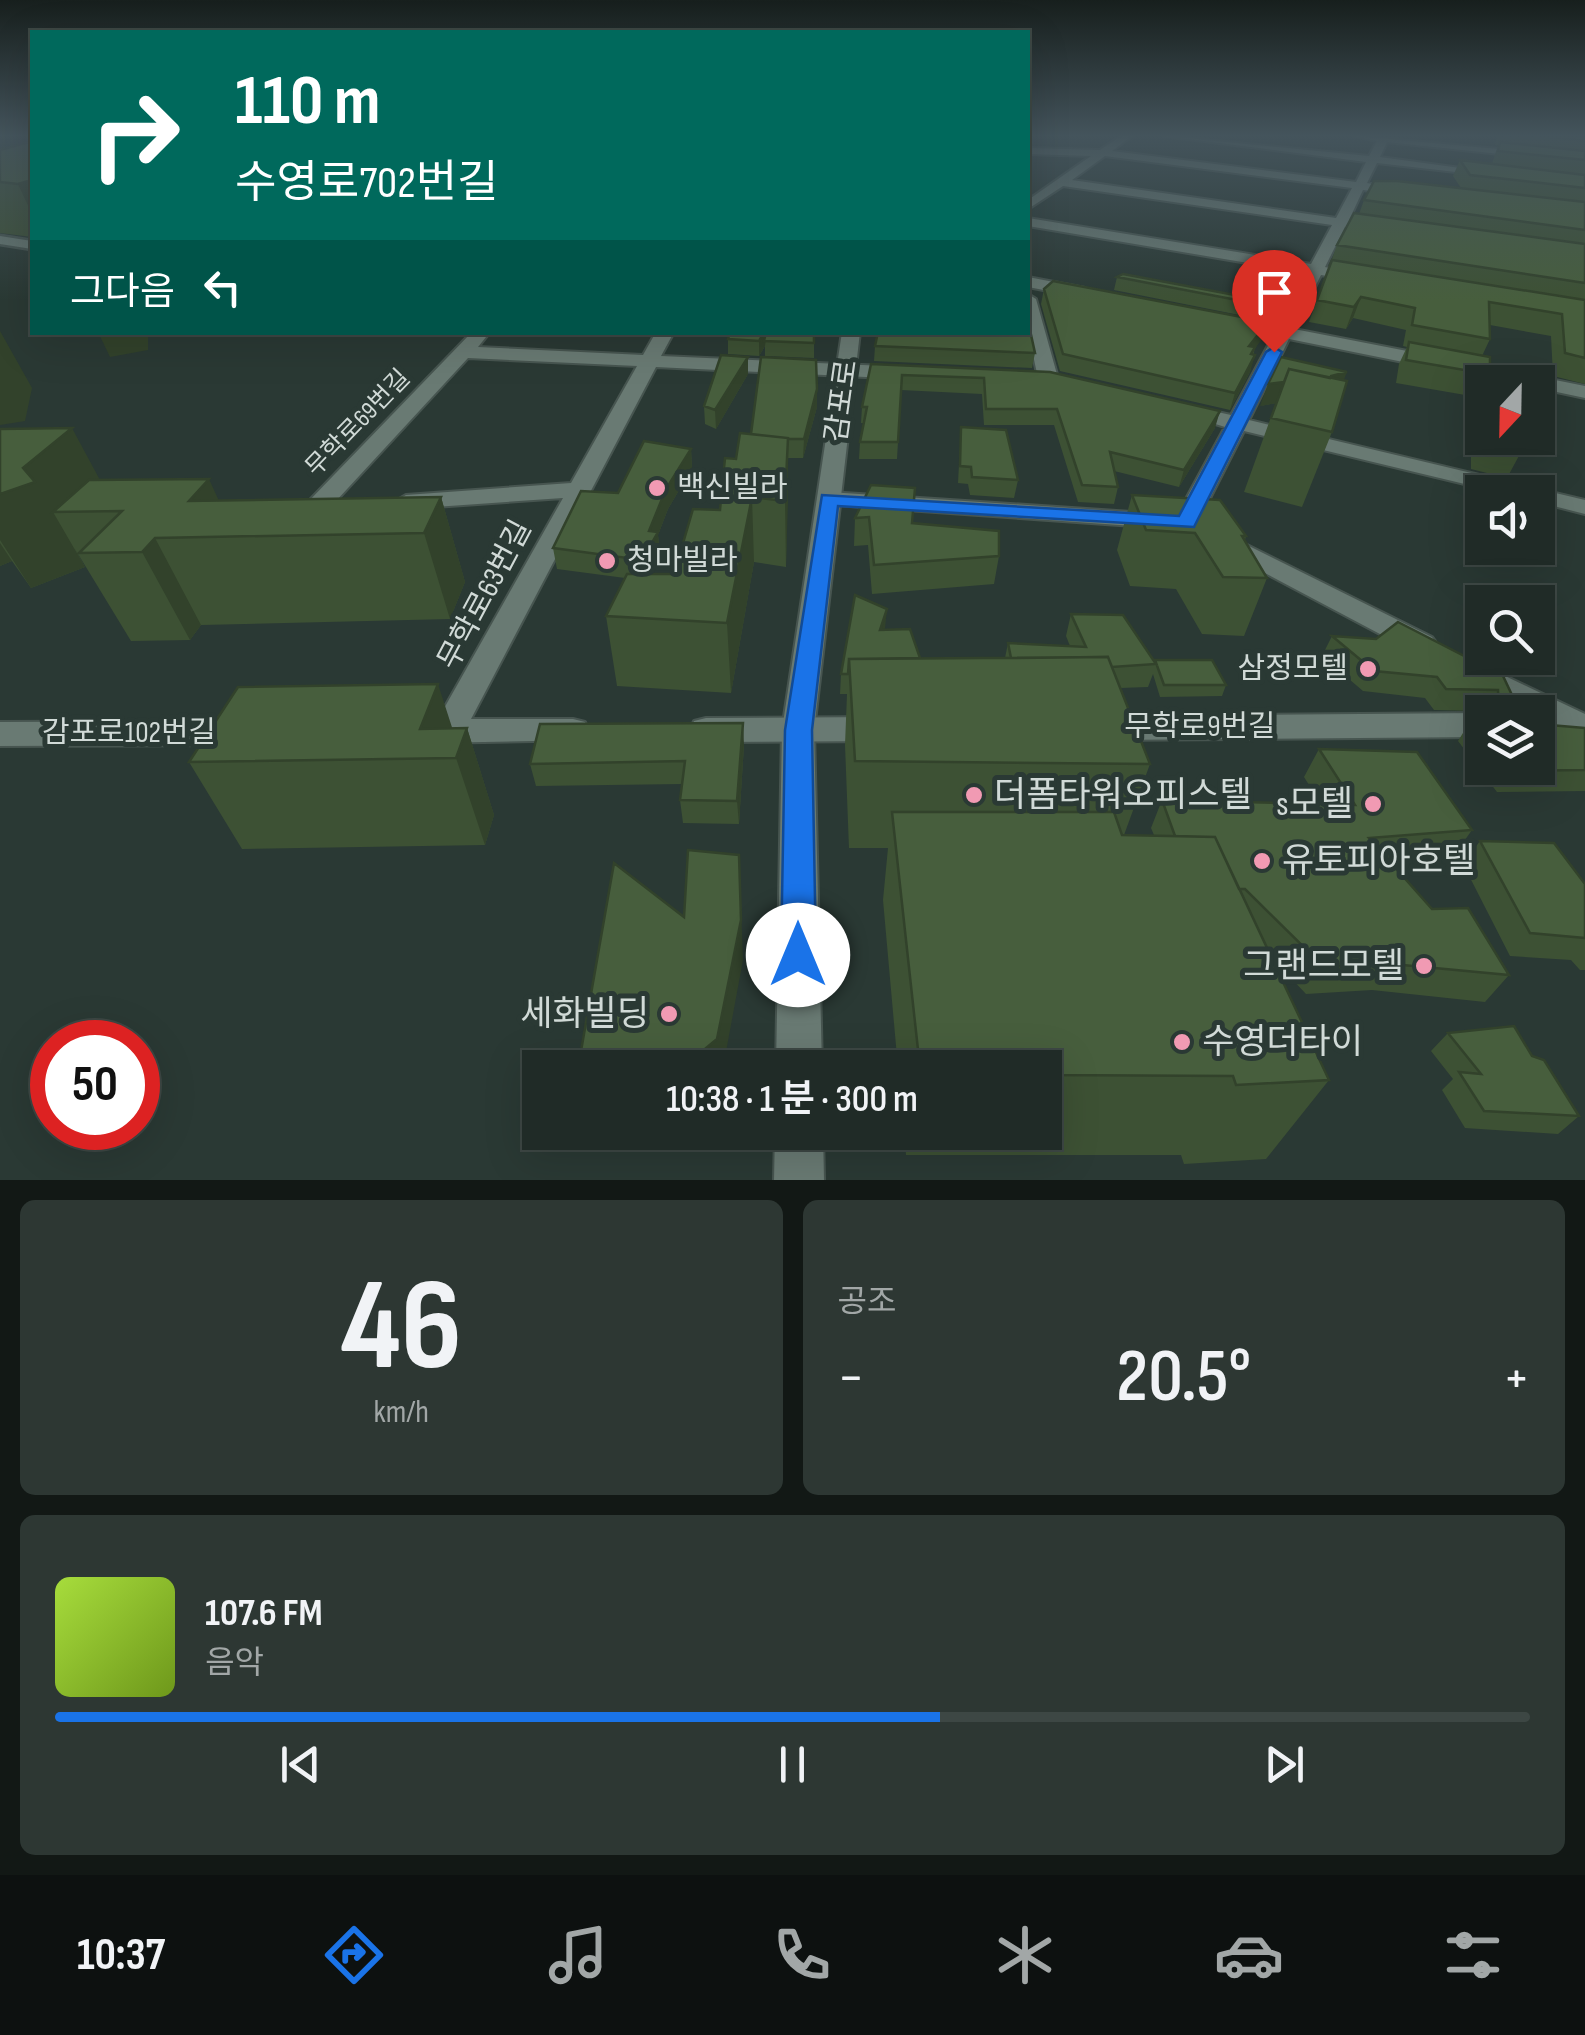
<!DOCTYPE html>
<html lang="ko">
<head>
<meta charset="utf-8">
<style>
  :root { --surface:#202b27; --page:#2d3733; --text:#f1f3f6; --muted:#a2a7a7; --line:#3d4744; --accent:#1a73e8 }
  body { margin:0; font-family:"Sofia Sans Condensed","Noto Sans KR",sans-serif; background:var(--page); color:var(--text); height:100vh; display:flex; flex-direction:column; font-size:38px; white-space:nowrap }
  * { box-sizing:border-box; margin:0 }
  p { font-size:32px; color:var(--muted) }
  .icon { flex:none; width:55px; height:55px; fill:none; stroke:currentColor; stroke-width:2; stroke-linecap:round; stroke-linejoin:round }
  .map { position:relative; height:1180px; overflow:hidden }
  .sheet { display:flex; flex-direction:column; gap:20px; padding:20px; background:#121815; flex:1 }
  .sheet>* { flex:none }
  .hud { position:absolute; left:30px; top:30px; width:1000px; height:305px; border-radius:0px; box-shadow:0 10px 40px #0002,0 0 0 2px var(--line); background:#00695c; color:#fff; overflow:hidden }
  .needle { width:65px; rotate:202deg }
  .buttons { position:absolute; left:1465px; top:365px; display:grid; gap:20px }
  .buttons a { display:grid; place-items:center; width:90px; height:90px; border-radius:0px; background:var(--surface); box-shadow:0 10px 40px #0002,0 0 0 2px var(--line); font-size:50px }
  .speed { position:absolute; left:30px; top:1020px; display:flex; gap:20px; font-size:50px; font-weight:700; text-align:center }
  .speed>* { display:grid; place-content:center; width:130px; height:130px; border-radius:50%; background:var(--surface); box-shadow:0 10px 40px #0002,0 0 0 2px var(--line); line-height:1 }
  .speed .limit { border:15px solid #d22; background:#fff; color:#111 }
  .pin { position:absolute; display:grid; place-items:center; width:85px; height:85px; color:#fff; margin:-102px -42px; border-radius:50% 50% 50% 0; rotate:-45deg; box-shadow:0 0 10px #0007 }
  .pin .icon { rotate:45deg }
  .me { position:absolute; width:110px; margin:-55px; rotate:0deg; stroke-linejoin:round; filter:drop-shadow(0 0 8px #0008) }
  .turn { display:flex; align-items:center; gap:35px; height:210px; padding:0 40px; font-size:45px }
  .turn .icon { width:130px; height:130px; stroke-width:2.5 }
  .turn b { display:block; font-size:70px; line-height:85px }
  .then { display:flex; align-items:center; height:95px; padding:0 40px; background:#0003; gap:20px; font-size:38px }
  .big { font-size:75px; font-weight:600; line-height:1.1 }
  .sheet .card { flex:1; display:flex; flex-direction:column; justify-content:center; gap:15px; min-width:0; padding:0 35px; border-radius:15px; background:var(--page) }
  .sheet .dial { align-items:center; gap:0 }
  .dial b { font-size:130px; line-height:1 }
  .song { display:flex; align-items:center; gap:30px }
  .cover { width:120px; height:120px; border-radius:15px; background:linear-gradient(135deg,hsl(80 70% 55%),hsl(80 70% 35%)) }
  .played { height:10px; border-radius:5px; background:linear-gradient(90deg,var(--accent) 60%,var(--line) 60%) }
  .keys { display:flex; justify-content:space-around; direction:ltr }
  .heat { display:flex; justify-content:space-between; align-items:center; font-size:55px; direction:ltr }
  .sheet .tiles { flex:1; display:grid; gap:20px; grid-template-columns:1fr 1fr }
  .card:last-child { grid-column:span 2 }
  .trip { position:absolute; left:522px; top:1050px; width:540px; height:100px; border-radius:0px; background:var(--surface); box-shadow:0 10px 40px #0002,0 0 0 2px var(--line); font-weight:600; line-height:100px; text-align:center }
  .menu { display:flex; height:160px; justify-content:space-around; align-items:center; background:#0d1110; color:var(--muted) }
  .menu .icon { width:70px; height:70px }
  .menu .current { color:var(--accent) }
  .menu b { font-size:45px; color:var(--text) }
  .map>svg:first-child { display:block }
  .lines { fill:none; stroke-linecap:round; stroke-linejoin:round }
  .pedestrian-casing { stroke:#475550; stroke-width:5 }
  .minor-casing { stroke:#475550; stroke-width:4 }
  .tertiary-casing { stroke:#475550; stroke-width:4 }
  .secondary-casing { stroke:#475550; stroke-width:4 }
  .pedestrian { fill:#697a73; fill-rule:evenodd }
  .minor { fill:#697a73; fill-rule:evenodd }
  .tertiary { fill:#697a73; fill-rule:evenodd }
  .secondary { fill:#697a73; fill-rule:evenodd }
  .wall { fill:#3d5134 }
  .shaded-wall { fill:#32422b }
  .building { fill:#475e3d; stroke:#32422b; stroke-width:2.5 }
  .route { fill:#1a73e8; stroke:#114b97; stroke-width:2.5 }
  .poi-dot { fill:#f19ab3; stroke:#2a3934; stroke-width:4 }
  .labels { text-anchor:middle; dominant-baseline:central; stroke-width:10; stroke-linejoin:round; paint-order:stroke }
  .far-street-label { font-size:25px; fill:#d1dad7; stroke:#2a3934 }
  .street-label { font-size:30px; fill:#d1dad7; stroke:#2a3934 }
  .poi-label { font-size:30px; fill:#d1dad7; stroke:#2a3934; text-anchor:start }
  .near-poi-label { font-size:35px; fill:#d1dad7; stroke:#2a3934; text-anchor:start }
</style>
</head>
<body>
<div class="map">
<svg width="1585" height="1180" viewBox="0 0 1585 1180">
  <rect width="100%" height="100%" fill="#2a3934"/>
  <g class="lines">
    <defs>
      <path id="pedestrian" d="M0,236L32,241V249L0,244Z"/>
      <path id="minor" d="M1121,136H1132L1112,151L1356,182L1366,162L1165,136L1369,156L1377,141L1356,136L1585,157V163L1387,142L1380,157L1497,173L1491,176L1377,163L1367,183L1415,192L1409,196L1363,190L1349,220L1393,229L1386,233L1345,227L1325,267L1369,277L1361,282L1321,275L1294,329L1438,357L1447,363L1438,369L1289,339L1249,420L1585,500V514L1538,502V492H1498L1244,431L1198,522L1186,529L1174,522L1162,528L821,504L817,499L821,494L829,492L1162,514L1174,521L1225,427L1171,410L1181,404L1231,415L1273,336L1221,322L1230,317L1278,326L1307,273L1028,226V218L1311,264L1332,225L1063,186L1028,209V200L1091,156L1028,154V148L1100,150ZM1105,156L1352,188L1336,218L1072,180Z
        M1028,277L1085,288L1093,293L1085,298L1028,287Z
        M1028,294L1036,299L1058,378L1055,382L1038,378L1028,332Z
        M472,332H490L478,347L643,355L656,332H674L661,356L907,367L917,373L907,379L656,367L471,719H573L585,722L589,731L585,740L431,743L419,740L415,731L419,722L438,719L563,498L406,509L394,502L406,495L571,483L637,366L468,358L324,514H306L303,509L306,504Z
        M1495,368L1585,386V398L1538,388V382L1488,378L1485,374Z
        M1225,534L1432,637L1437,644L1432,651H1412L1216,547L1212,542L1216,537Z
        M1478,663L1585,714V746L1538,718V712H1526L1467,681L1463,674L1467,667Z
        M1482,713V737L1101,740L1089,737L1085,728L1089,719L1101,716Z
        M883,717L895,720L899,729L895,738L883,741L706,742L694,739L690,730L694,721L706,718Z
        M243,721L255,724L259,733L255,742L243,745L0,746V722Z"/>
      <path id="tertiary" d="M842,332H860L814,730L810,739L798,742L786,739L782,730Z"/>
      <path id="secondary" d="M798,718L810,721L814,730L822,1068H776L782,730L786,721Z
        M775,1132H823L824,1180H774Z"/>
    </defs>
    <!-- pedestrian casing -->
    <use href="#pedestrian" class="pedestrian-casing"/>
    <!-- minor casing -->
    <use href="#minor" class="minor-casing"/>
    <!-- tertiary casing -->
    <use href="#tertiary" class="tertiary-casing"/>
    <!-- secondary casing -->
    <use href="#secondary" class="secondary-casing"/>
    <!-- pedestrian -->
    <use href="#pedestrian" class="pedestrian"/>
    <!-- minor -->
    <use href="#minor" class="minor"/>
    <!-- tertiary -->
    <use href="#tertiary" class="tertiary"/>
    <!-- secondary -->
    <use href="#secondary" class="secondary"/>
  </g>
  <!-- wall -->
  <path class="wall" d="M1497,136H1585V384L1553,376L1551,336L1490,325V339L1482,356V438H1522L1521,452L1507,478L1471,469V396L1396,383L1399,364L1407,347L1403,346L1406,330L1353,318L1346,329L1309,322L1337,245L1359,214L1364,200L1461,188L1453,176L1460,160L1492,164L1498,145H1495Z
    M32,141V237L0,233V150Z
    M1117,277L1283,304L1278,317L1275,322L1114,290Z
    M1044,289L1263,338L1255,347L1250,372L1230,410L1060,371L1041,304Z
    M814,332V358L765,356V346L759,356L728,354V339Z
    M875,346L1035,353L1032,368L874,361Z
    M871,364L1050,372L1215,428L1179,487L1114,471L1118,487L1114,504L1078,502L1054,425H984L982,394L901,390L897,459H859L860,442L864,423H861L862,407Z
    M748,374L716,429L705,424L704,406Z
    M1343,380L1332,432L1302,507L1244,492L1276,403L1260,406Z
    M817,407L803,458H788L786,567L754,562L731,693L617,686L606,616L625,578L557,569L553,548L618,493L691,449L692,468L668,509L658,535L660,552L649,574H674L720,510L736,459L751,434Z
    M961,427L1018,480L1014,498L970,495L968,484L958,483Z
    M0,429L100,480L219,501L441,497L465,582L450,619L201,625L190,640L131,641L75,549L85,567L31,588L12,561L0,566Z
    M871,485L912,523L999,556L994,584L872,594L868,545L854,546L855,518Z
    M1132,495L1246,536L1245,540L1267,578L1244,636L1202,634L1176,589L1130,586L1117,550Z
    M1071,614L1155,663V660L1226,685L1222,696L1160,697L1153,674L1148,687L1120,688L1150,764L1124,835H1154L1151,828L1162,800L1321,804L1304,777L1319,749L1472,830L1452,858L1391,863L1432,909L1509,975L1485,1002L1372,990L1306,994L1272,958L1329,1080L1266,1159L1184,1164L1181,1155H906L904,1132H1045V1068H898L883,900L888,848H849L845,745L847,694H840L841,674L885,630L920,658H1005L1008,643L1070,646L1066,636Z
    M1332,636L1503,676L1520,712L1434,710L1425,698L1363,691L1322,656Z
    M1471,720H1482V768H1538L1585,728V791L1497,792L1458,741Z
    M467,728L494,815L485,845L242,849L189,762L453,729Z
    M744,745L739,824L683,823L680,800L682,784L536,786L530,764Z
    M1480,841L1585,884V970H1580L1571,960L1510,956L1463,864Z
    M1448,1033L1532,1056L1579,1116L1558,1134L1465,1128L1442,1090L1453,1079L1431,1051Z"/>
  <!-- shaded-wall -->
  <path class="shaded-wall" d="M32,180V214L18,184Z
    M1361,297L1353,318L1346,329L1354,307Z
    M1268,322L1263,338L1244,362L1249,346Z
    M0,331L32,388L25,421L0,425Z
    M98,332H148V350L110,357Z
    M764,332H767L765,346L759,356V341Z
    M1255,355L1250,372L1230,410L1235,393Z
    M748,357V374L716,429L715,410Z
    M1347,372L1339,392L1323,397L1331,376Z
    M1286,382L1278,403L1260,406L1268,384Z
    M817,389V407L803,458L804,439Z
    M1220,411L1215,428L1179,487L1184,470Z
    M72,428L115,508L53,512L85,567L31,588L0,540V494L23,468Z
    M788,438V500L786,567L785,501Z
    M691,449L692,468L668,509L658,535L660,552L645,581L642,560L649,531L666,489Z
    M209,479L235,536L189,501Z
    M441,497L465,582L450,619L424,533Z
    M752,497L754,562L731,693L727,623Z
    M155,538L201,625L190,640L142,552Z
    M0,543L12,561L0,566Z
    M887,609L885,628L879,650L880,630Z
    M438,684L459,749L467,728L494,815L485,845L456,758L420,729Z
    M743,723L744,745L739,824L737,801Z
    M739,855L743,960L723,1068H682Z"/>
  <!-- building -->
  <path class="building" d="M1542,136H1585V141Z
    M32,141V180L18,184L0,182V150Z
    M1500,142L1585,151V160L1498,151Z
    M1460,160L1585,175V188L1470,175Z
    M1374,181H1397L1585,202V230L1364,200Z
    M1354,213L1585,244V283L1337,245Z
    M1332,260L1585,300V358L1565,353L1562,314L1489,302L1490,339L1412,325L1415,308L1361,297L1354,307L1317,300Z
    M1123,274L1283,304L1279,308L1117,277Z
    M1053,281L1268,322L1249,346L1255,347L1251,354L1255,355L1235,393L1063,354L1044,289Z
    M1028,321L1035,353L875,346L878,332H1028Z
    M730,332H764L759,341L728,339Z
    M766,332H814V343L764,341Z
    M1409,342L1490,357V366L1528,373V382H1483L1482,373L1406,360Z
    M721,355L748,357L715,410L704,406Z
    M761,357L816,360L817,389L804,439H788V438L751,434Z
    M1281,357L1347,372L1331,376L1330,378L1289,369L1284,382L1268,384Z
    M871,364L1050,372L1220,411L1184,470L1110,452L1118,487L1082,485L1057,409H986L984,378L902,375L898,442H860L867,407H862Z
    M1289,369L1347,381L1332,432L1271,418Z
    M961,427L1006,430L1018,480L972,477L971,467L960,466Z
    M72,428L23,468L35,482L0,494V429Z
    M740,433L788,438L785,501L752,497L727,623L606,616L627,574H674L693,509L720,510L725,458L736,459Z
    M1484,438H1522L1521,452L1484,444Z
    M644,441L691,449L666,489L649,531L658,532L642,560L553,548L581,491L618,493Z
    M209,479L189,501L441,497L424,533L155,538L142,552L79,553L122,511L53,512L89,480Z
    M871,485L915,488L912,523L999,531V556L874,565L869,517L855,518Z
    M1132,495L1220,500L1246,536H1242L1267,578L1223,577L1195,533L1146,530Z
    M855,595L887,609L880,630L910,629L920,658L849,659L848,674H841Z
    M1071,614L1123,615L1156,664L1112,667L1108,657L1011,658L1008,643L1086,647Z
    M1398,622L1503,676L1520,712H1499L1498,690L1446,689L1437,677L1374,671L1332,636L1376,639Z
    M1108,657L1150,764L855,761L849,659Z
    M1155,660H1212L1226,685H1164Z
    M438,684L420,729L467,728L456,758L189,762L238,687Z
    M1471,720H1482V734Z
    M743,723L737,801L680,800L685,761L530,764L540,724Z
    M1538,724L1585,728V770L1512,771L1509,768H1538Z
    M1319,749L1417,752L1472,830L1369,838L1432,909L1468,908L1509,975L1392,964L1324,967L1245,889H1239L1215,837L1175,836L1162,800L1355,805Z
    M892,812H1114L1122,835L1215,837L1329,1080L1236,1085L1233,1076L1045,1075V1068H920Z
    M1480,841L1554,843L1585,884V938L1530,933Z
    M688,850L739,855L741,920L717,1039L682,1068H578L614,863L684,917Z
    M1514,1026L1532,1056L1544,1060L1579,1116L1484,1111L1459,1072L1481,1074L1448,1033Z"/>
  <!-- sky -->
  <linearGradient id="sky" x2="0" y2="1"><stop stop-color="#171f1d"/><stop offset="0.45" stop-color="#44545c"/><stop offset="1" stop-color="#44545c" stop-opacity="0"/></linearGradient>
  <rect width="1585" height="301" fill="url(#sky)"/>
  <!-- route -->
  <path class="route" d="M1274,347L1282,352L1194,527L838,506L812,730L816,955L811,966L798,971L786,966L781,955L785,730L822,495L1179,516L1266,352Z"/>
  <!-- markers -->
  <g class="poi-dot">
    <circle cx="657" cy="488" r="10"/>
    <circle cx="607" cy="561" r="10"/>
    <circle cx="1368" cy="669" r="10"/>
    <circle cx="974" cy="795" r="10"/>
    <circle cx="1373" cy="804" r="10"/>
    <circle cx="1262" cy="861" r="10"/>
    <circle cx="1424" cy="966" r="10"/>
    <circle cx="669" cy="1014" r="10"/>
    <circle cx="1182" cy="1042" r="10"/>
  </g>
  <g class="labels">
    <!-- far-street labels -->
    <g class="far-street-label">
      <text transform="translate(358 423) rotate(-46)">무학로69번길</text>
    </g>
    <!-- street labels -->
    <g class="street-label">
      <text transform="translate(842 401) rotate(-82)">감포로</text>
      <text transform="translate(485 595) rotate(-62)">무학로63번길</text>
      <text x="1200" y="727">무학로9번길</text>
      <text x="129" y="733">감포로102번길</text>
    </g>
    <!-- poi labels -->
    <g class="poi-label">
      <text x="677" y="488">백신빌라</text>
      <text x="627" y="561">청마빌라</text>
      <text x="1348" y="669" text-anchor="end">삼정모텔</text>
    </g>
    <!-- near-poi labels -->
    <g class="near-poi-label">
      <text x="994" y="795">더폼타워오피스텔</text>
      <text x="1353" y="804" text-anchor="end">s모텔</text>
      <text x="1282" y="861">유토피아호텔</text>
      <text x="1404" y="966" text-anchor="end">그랜드모텔</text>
      <text x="649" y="1014" text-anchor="end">세화빌딩</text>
      <text x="1202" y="1042">수영더타이</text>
    </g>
  </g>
</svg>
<div class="buttons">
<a><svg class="needle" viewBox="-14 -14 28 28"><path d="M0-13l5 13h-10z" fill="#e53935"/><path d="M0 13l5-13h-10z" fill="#a2a7a7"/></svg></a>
<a><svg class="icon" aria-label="sound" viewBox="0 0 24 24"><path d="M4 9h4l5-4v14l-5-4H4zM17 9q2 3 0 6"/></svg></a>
<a><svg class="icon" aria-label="search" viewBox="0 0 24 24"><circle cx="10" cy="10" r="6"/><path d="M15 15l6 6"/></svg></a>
<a><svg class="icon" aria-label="layers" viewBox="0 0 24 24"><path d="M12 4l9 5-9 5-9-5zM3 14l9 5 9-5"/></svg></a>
</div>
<div class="speed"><div class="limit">50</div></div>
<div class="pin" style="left:1274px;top:352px;background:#d93025"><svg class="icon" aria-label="arrive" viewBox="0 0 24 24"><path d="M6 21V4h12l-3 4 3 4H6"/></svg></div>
<svg class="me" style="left:798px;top:955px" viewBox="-20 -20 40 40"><circle r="19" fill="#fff"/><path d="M0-13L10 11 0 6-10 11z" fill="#1a73e8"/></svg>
<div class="trip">10:38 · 1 분 · 300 m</div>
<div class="hud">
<div class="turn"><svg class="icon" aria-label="right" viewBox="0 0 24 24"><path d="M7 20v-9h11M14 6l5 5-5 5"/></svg><div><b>110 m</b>수영로702번길</div></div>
<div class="then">그다음<svg class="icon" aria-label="left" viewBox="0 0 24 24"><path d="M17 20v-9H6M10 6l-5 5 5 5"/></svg></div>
</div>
</div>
<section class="sheet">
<div class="tiles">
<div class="card dial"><b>46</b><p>km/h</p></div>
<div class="card"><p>공조</p>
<div class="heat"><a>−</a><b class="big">20.5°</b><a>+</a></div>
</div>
<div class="card">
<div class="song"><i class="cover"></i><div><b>107.6 FM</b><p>음악</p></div></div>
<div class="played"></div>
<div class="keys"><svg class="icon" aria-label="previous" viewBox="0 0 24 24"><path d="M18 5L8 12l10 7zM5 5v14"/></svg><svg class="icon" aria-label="pause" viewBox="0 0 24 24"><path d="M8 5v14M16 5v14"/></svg><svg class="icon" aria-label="next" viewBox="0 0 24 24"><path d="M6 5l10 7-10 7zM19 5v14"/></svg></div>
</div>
</div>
</section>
<nav class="menu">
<b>10:37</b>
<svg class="icon current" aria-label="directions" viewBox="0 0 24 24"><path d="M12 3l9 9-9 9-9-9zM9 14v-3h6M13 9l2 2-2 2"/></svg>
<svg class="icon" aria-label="music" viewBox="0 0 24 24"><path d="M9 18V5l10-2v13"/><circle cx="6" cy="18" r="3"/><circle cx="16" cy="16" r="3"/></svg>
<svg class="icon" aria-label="phone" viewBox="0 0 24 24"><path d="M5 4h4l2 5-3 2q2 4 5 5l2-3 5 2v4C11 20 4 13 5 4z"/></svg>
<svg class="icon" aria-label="climate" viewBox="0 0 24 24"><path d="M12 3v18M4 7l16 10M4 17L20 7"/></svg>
<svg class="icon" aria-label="car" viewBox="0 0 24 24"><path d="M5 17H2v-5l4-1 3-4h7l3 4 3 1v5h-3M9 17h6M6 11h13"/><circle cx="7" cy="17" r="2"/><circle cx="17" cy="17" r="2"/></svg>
<svg class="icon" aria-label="filters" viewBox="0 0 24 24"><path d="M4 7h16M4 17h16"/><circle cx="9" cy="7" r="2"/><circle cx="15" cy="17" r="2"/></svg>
</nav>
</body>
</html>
